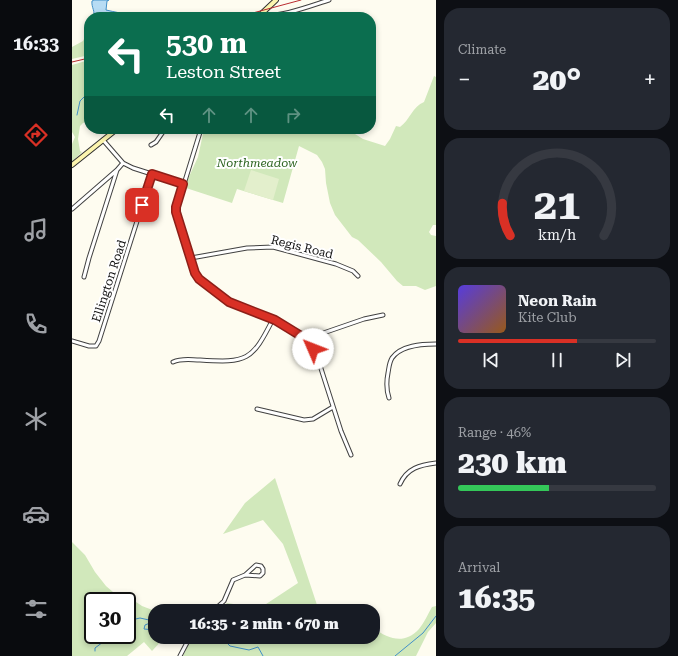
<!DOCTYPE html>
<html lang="en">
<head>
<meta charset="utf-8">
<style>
  :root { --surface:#171b24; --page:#242831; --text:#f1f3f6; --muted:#9ea1a6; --line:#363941; --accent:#d93025 }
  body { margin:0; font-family:"Roboto Serif",serif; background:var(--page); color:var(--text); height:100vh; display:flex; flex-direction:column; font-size:15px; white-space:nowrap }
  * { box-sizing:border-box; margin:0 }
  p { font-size:13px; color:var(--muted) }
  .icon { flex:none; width:22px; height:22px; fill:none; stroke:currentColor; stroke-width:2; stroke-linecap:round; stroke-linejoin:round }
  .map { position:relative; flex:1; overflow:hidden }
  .sheet { display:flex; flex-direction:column; gap:8px; padding:8px; background:#0d0f14; width:242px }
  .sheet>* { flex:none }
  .banner { position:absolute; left:12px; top:12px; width:292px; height:122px; border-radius:16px; box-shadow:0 2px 6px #0003; background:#0b6e4f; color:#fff; overflow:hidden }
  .speed { position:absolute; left:12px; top:592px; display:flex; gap:8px; font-size:20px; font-weight:700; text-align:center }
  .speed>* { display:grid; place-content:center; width:52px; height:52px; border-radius:50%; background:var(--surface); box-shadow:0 2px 6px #0003; line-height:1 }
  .speed .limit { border:2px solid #111; border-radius:6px; background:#fff; color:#111 }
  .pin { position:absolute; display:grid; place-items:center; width:34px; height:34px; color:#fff; margin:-17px; border-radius:8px; box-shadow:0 2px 6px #0006 }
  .me { position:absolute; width:44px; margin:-22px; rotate:314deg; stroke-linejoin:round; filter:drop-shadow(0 0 3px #0008) }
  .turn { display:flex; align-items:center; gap:14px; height:84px; padding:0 16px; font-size:18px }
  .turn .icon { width:52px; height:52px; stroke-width:2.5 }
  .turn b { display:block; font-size:28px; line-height:34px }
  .lanes { display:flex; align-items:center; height:38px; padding:0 16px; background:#0003; justify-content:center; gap:20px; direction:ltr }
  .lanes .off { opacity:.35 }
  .big { font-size:30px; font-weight:800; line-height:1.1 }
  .sheet .tile { flex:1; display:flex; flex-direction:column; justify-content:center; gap:6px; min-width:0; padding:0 14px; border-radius:16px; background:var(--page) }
  .sheet .dial { align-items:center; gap:0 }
  .dial svg { height:104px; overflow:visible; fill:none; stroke:var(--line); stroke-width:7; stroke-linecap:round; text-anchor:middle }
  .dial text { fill:var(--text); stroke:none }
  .song { display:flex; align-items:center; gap:12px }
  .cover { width:48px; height:48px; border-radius:6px; background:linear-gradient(135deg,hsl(250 70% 55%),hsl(30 70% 35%)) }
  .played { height:4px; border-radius:2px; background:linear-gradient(90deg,var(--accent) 60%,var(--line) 60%) }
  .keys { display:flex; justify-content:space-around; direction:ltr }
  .heat { display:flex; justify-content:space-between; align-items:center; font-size:22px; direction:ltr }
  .charge { height:6px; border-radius:3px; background:linear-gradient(90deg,#34c759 46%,var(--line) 0) }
  .trip { position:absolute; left:76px; top:604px; width:232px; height:40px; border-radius:16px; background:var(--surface); box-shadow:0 2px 6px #0003; font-weight:800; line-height:40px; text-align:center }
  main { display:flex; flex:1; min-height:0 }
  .tabs { display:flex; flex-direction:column; width:72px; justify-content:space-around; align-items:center; background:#090b0e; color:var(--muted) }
  .tabs .icon { width:28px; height:28px }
  .tabs .current { color:var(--accent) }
  .tabs b { font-size:18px; color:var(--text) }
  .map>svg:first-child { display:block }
  .green { fill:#d1e8bb; fill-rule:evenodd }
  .pitch { fill:#e3efcc }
  .water { fill:#b7dcf4; stroke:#418fc8 }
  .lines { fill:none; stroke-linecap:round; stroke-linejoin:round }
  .stream { stroke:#418fc8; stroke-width:1 }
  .street-casing { stroke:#414141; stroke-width:5 }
  .secondary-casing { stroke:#303030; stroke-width:6 }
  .street { stroke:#fff; stroke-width:3 }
  .secondary { stroke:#fcf5ae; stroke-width:4 }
  .rail { stroke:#b92b2f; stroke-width:1 }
  .route-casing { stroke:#8d1f18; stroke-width:10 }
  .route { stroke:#d93025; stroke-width:7 }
  .labels { text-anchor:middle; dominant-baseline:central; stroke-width:4; stroke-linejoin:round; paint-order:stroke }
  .park-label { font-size:12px; font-style:italic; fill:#2d6421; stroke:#fff }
  .street-label { font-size:12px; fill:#0e0e0e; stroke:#fff }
</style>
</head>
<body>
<main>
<nav class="tabs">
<b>16:33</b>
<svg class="icon current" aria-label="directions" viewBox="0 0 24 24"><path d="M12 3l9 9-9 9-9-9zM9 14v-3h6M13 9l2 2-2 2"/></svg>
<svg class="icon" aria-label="music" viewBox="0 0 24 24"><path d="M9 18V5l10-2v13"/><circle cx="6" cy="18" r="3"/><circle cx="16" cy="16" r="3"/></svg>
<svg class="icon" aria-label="phone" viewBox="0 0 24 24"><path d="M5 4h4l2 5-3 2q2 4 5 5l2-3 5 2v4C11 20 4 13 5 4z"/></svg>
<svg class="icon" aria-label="climate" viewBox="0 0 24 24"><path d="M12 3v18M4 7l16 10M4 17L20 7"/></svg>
<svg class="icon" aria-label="car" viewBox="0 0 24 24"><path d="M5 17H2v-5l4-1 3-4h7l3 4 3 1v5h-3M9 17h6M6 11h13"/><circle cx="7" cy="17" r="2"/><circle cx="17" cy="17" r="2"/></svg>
<svg class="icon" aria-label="filters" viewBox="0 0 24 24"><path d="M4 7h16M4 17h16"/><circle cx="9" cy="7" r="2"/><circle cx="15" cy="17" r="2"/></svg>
</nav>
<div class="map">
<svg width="364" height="656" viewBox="0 0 364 656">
  <rect width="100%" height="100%" fill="#fefcf0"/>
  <!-- green -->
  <path class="green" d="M17,27V55L0,59V47L11,41L15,33L13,28Z
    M17,60V121L11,123L8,126L6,139L8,151L10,152L0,162V144L3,137L0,132V65Z
    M362,76L364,77V225H361L357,232L359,235L364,236V286L353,290L344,286H331L325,281L309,262L286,240L280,237L263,215L258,203L254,183L253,169L250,162L245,155L227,146L211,203L165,189L160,203L114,188L115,181L126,157L132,129H180L192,132L188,129H275L291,139L313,146L318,139L324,126L328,127C337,121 341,106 352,102Z
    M203,478L247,611H148L155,603L188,608L226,583L211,544L191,520L151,534L173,503Z
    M0,542L13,555L23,572L34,586L48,598H58L70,606L83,611V637H93L80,651L72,642L55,656H0ZM21,601H55V635H21Z
    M364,606V623L356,632L344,656H111L120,637H301V628C317,639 332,645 347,629C352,623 356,614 360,607Z"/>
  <!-- pitch -->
  <path class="pitch" d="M179,170L207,179L201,200L172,191Z"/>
  <!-- water -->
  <path class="water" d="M22,0H37L35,1L34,10C43,12 52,14 61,15V17H21C24,12 19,7 20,1Z"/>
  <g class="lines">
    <!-- stream -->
    <path class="stream" d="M5,115L8,101L17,92
      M55,621L68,618L77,620L78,623L73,625L72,629L83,630
      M145,637L155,643L158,646L177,650L186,647L191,656
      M23,651V648L31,642L34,635
      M323,656L351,633L364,616"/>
    <defs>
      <path id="street" d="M188,15C207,18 238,6 257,0
        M129,129L104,210L123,273L125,277L157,302L203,320L234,339L292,319L311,315
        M31,140L51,163L61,168L111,184
        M79,145L84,142L93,129
        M0,209L45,170
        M119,258L175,248L201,247L264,264L281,271L286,276
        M12,277L17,258L45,170L51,163
        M234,339L244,353L269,431L279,455
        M0,341L17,346H24L27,341L80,174
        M101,362C110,358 119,360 128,360C175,363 180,361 201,319
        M317,398C314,389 314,383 316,373C317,368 317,363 320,358C329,345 350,344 364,344
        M185,409L232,420L241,419L261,407
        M328,484C335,468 348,465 364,463
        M141,611L152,601L161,580L173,575L184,565L189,566L191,569V573L188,576L173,575
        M108,656L118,637"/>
      <path id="secondary" d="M186,17L204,0
        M0,165L45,129"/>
    </defs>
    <!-- street casing -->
    <use href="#street" class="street-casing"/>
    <!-- secondary casing -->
    <use href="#secondary" class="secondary-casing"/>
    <!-- street -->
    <use href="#street" class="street"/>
    <!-- secondary -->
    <use href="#secondary" class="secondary"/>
    <!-- rail -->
    <path class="rail" d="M166,17L229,0
      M0,62L17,58"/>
  </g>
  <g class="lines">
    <defs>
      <path id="route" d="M70,205L80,174L111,184L104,207V212L123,273L127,279L157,302L203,320L234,339L241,349"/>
    </defs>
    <!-- route casing -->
    <use href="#route" class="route-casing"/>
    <!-- route -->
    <use href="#route" class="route"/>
  </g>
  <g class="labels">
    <!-- park labels -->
    <g class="park-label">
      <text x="185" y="163">Northmeadow</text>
    </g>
    <!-- street labels -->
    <g class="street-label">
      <text transform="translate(230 247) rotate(14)">Regis Road</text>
      <text transform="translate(37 281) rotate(-72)">Ellington Road</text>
    </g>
  </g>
</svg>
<div class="speed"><div class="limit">30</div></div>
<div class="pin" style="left:70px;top:205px;background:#d93025"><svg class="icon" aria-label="arrive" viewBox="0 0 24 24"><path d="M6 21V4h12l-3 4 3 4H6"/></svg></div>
<svg class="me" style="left:241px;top:349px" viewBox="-20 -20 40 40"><circle r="19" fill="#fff"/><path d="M0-13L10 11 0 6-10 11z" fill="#d93025"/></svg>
<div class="trip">16:35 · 2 min · 670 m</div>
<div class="banner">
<div class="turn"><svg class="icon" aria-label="left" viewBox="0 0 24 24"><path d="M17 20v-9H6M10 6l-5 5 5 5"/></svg><div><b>530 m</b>Leston Street</div></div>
<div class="lanes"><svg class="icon" aria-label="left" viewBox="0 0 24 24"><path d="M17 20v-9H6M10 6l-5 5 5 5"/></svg><svg class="icon off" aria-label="ahead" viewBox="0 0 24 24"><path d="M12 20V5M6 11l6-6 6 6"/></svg><svg class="icon off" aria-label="ahead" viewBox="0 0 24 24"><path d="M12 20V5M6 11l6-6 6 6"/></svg><svg class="icon off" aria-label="right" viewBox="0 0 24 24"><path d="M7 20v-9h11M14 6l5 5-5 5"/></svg></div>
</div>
</div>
<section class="sheet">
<div class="tile"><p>Climate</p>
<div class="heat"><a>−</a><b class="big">20°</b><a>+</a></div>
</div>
<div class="tile dial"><svg viewBox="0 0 100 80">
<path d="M14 69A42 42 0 1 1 86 69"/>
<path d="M14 69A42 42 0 0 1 8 44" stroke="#d93025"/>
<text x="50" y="56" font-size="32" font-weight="700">21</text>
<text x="50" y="72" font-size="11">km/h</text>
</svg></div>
<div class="tile">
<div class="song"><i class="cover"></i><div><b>Neon Rain</b><p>Kite Club</p></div></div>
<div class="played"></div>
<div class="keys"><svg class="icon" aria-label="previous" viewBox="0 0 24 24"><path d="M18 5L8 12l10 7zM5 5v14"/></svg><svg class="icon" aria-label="pause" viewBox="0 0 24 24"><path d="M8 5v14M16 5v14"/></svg><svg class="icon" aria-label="next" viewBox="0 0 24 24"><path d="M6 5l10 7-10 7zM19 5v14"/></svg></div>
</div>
<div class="tile"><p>Range · 46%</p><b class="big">230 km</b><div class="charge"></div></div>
<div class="tile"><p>Arrival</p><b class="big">16:35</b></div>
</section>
</main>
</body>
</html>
